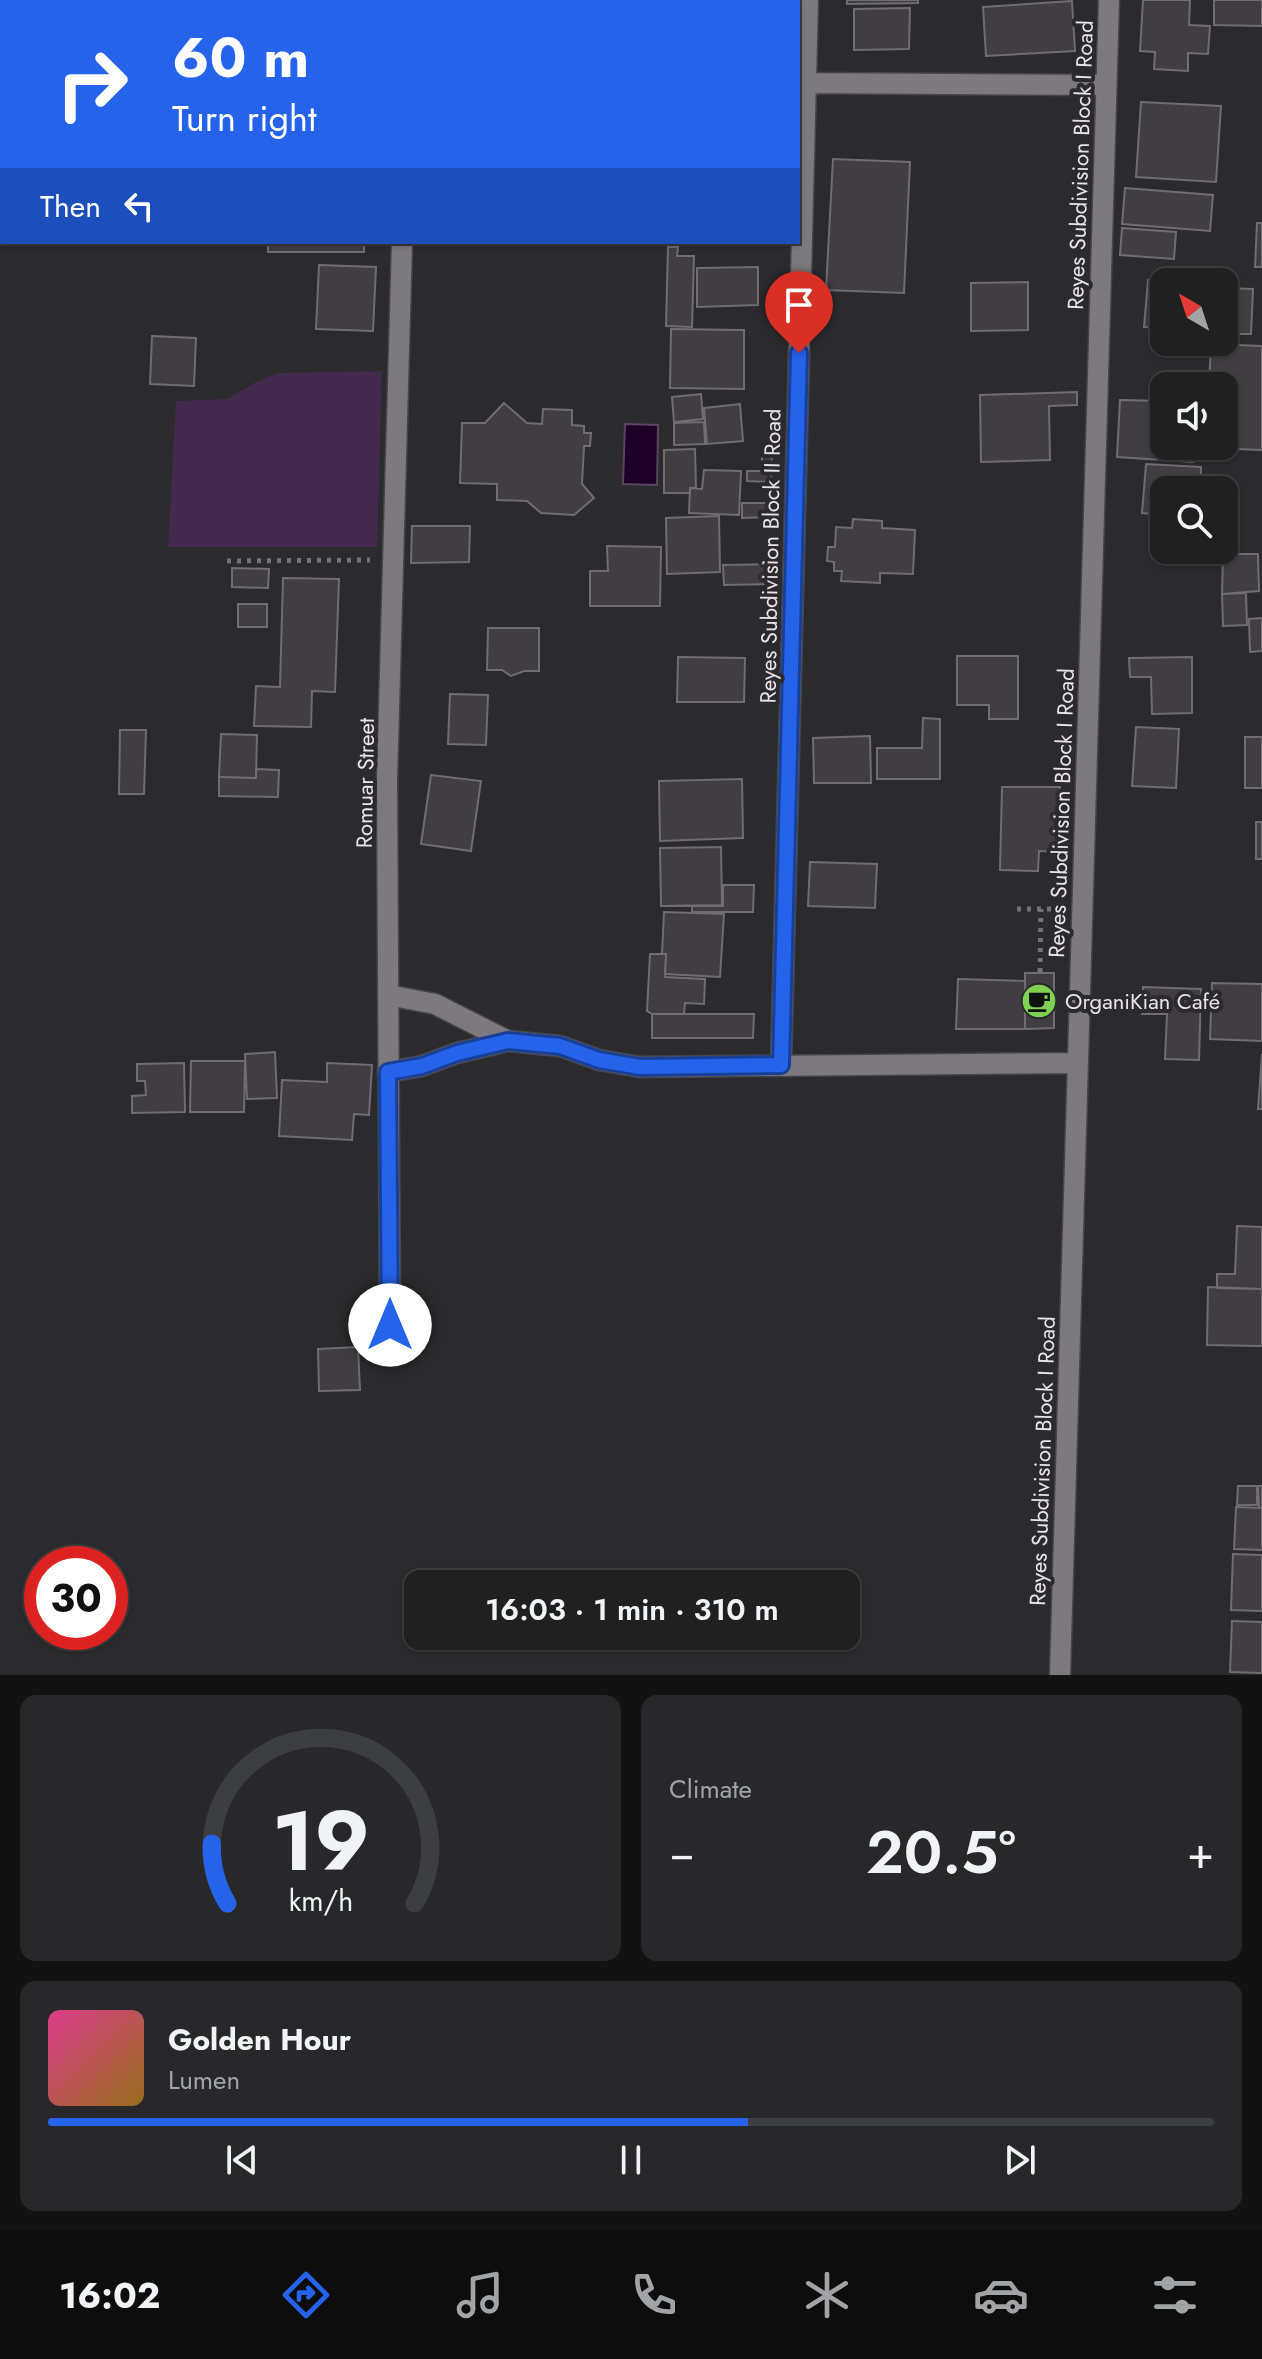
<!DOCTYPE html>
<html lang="en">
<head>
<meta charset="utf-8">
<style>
  :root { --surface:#202021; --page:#28282a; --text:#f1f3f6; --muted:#a2a3a5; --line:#3d3e3f; --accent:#2563eb }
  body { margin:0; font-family:Jost,sans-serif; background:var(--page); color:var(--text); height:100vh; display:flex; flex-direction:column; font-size:30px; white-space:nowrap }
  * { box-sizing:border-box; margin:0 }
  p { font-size:26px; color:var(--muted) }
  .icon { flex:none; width:44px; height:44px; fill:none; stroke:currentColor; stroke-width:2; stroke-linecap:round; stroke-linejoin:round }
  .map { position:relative; height:1675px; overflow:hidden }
  .details { display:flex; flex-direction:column; gap:20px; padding:20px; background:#121212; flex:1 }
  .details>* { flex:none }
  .hud { position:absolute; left:0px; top:0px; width:800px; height:244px; box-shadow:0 2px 6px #0004,0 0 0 2px var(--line); background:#2563eb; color:#fff; overflow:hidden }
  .needle { width:52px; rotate:321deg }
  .buttons { position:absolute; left:1150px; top:268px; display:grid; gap:16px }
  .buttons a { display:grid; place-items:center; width:88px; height:88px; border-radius:16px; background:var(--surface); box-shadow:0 2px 6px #0004,0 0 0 2px var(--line); font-size:40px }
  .speed { position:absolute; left:24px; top:1546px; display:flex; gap:16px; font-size:40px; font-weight:700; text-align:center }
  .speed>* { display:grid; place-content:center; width:104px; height:104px; border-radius:50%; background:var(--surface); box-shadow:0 2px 6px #0004,0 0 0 2px var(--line); line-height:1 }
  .speed .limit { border:12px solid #d22; background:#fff; color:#111 }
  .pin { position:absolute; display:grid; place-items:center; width:68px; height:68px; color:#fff; margin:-82px -34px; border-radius:50% 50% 50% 0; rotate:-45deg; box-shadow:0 0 8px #0007 }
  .pin .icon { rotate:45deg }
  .me { position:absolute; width:88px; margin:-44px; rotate:0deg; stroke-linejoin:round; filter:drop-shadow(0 0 6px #0008) }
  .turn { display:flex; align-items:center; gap:28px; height:168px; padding:0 40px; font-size:36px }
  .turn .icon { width:104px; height:104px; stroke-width:2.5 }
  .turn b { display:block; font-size:56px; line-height:68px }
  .then { display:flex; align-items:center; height:76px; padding:0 40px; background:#0003; gap:16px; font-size:30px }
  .big { font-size:60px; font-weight:600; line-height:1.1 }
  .details .widget { flex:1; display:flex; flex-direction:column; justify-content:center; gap:12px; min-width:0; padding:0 28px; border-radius:16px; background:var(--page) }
  .details .dial { align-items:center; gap:0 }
  .dial svg { height:208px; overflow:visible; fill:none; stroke:var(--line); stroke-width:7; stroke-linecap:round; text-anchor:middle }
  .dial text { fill:var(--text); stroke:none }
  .song { display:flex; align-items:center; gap:24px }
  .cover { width:96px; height:96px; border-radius:12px; background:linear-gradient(135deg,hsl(330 70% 55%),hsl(40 70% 35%)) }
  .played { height:8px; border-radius:4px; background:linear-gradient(90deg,var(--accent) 60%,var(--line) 60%) }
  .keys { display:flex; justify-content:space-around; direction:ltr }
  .heat { display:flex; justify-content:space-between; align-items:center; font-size:44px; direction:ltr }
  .details .tiles { flex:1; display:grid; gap:20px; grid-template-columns:1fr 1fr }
  .widget:last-child { grid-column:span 2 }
  .trip { position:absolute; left:404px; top:1570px; width:456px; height:80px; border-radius:16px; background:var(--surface); box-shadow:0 2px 6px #0004,0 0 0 2px var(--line); font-weight:600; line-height:80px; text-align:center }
  .tabs { display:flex; height:128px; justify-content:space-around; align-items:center; background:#0d0d0d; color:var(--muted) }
  .tabs .icon { width:56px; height:56px }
  .tabs .active { color:var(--accent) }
  .tabs b { font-size:36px; color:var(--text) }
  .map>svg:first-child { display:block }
  .green { fill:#44294e }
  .water { fill:#1c0026; stroke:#594560; stroke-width:2 }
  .building { fill:#403e41; stroke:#6f6d70; stroke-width:2 }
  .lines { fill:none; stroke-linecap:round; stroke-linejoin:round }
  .street-casing { stroke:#474547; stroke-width:23 }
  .path { stroke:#727173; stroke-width:5; stroke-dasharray:4 6; stroke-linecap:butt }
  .street { stroke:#7c7a7d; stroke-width:20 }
  .route-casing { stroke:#184099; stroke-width:20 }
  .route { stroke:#2563eb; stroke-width:14 }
  .labels { text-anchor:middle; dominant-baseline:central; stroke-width:8; stroke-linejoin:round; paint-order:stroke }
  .street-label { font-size:22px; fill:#e7e5e7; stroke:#2b2a2c }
  .poi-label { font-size:22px; fill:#e7e5e7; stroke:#2b2a2c; text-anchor:start }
</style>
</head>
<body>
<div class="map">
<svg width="1262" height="1675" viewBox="0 0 1262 1675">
  <rect width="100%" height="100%" fill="#2b2a2c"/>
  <!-- green -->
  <path class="green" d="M382,371L377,547H168L176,401L228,399L254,383L278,373Z"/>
  <!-- water -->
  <path class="water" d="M625,424L658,425L657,485L623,484Z"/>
  <!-- building -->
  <path class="building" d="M155,0H242V2Z
    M678,0H737V2H678Z
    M847,0H918V3L847,4Z
    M1143,0H1190L1189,25L1210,26L1208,54L1188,53V71L1154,69L1155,52L1140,51Z
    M1214,0H1262V26L1214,25Z
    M1072,1L1075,51L986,56L983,7Z
    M910,8L909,49L854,50V9Z
    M1141,102L1221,106L1216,182L1136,177Z
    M833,159L910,162L904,293L826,290Z
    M1125,188L1213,195L1210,231L1122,224Z
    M1257,223H1262V267H1255Z
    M1122,228L1176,232L1174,259L1120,255Z
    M268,242H364V252H268Z
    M668,247H678L677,256H694L692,327L666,326Z
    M319,265L376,267L373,331L316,329Z
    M758,267V305L697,307V268Z
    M1148,280L1179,282H1164V328L1144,327Z
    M1028,282V330L971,331V283Z
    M1224,288L1253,289L1251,334H1224Z
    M671,329L744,330V389L670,388Z
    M152,336L196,338L194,386L150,384Z
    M1211,344L1262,346V450L1206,448L1224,446V386H1209Z
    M1077,392V405L1049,406L1050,460L981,462L980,395Z
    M701,394L703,419L674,422L672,397Z
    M1120,400L1164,401V446H1195L1193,462L1117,457Z
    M504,403L527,423L542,424L543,409L572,410V425L584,426V433H591L590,446H584L582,484L594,498L574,515L541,513L527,501L497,500V484L460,483L462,423H485Z
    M740,404L743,441L707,444L704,408Z
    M704,422L705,444L674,445V423Z
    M695,449L696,488H690V493H664V450Z
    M762,453H772L771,482L747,481V471H762Z
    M1146,464L1201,467L1200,490H1164V515L1142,513Z
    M704,470L741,471L739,515L689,513L690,488L702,489Z
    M742,503H769L770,517L742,518Z
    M719,516L720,572L667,574L666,518Z
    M853,519L882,521V528L915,530L913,574L880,573V583L841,581L842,571H834V562L827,561L828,547H835L836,527L852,528Z
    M412,526H470L469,562L411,563Z
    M607,546L661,547L660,606H590V571H608Z
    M1223,554H1258L1259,591L1222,594Z
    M770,564V584L724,585L723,565Z
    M232,568L269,569L268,588L232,587Z
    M283,578L339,579L335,692L312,691L311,727L254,726L256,686L280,687Z
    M1246,593L1247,625L1223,626L1222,594Z
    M238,604H267V627H238Z
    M1262,618V651L1250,652L1249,619Z
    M488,628H539V671H524L511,676L502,670H487Z
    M957,656H1018V719H989V705H957Z
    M678,657L745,658L744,702H677Z
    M1192,657V713L1152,714L1151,677H1130L1129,658Z
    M450,694L488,695L486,745L448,744Z
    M923,718L940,719V779H877V748H922Z
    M1136,727L1179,729L1176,788L1132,786Z
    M120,730H146L144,794H119Z
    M221,734L257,735L256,778L219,777Z
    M870,736L871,783H814L813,738Z
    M1245,737H1262V788H1245Z
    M256,769L279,770L278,797L219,796V777L256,778Z
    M431,775L481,781L471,851L421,844Z
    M742,779L743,838L660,841L659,781Z
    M1002,787H1060L1058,852L1039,851L1038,871L1000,870Z
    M1256,822H1262V859H1256Z
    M721,847L722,905L661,906L660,848Z
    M810,862L877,864L875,908L808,906Z
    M723,885H754L753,912H692V906H723Z
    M664,912L724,914L720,977L665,974L666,954H662Z
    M650,954H666L665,977L705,979L704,1004L685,1003L684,1014H652L647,1011Z
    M1025,973H1054V1028L1025,1029Z
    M958,979L1025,981V1029H956Z
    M1212,983L1262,984V1041L1210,1039Z
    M1143,987L1201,989L1199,1060L1165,1059L1167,1014H1142Z
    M652,1014H754L753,1038H652Z
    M275,1052L277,1098L247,1099L245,1054Z
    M1262,1054V1109H1258Z
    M191,1061H245L244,1112H190Z
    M184,1063L185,1112L132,1113V1096L146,1095L145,1081H137V1064Z
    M327,1063L372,1065L369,1115L354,1114L352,1140L279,1136L282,1080L327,1082Z
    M1237,1226L1262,1227V1289L1217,1288V1274H1235Z
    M1208,1287L1262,1289V1346L1207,1345Z
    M358,1347L360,1390L319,1391L318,1349Z
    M1238,1486H1257V1505H1237Z
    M1258,1486H1262V1508H1259Z
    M1236,1507L1262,1508V1550L1234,1549Z
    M1233,1554L1262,1555V1611L1231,1610Z
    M1232,1621L1262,1622V1673L1230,1672Z"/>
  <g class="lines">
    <defs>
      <path id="street" d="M404,2V0
        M806,83L1106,85
        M388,995L435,1004L508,1041
        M781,1065L808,0
        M388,1072L422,1066L457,1053L508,1041L560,1046L599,1060L640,1067L1077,1063
        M390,1325L387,780L402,242
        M1060,1675L1109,0"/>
    </defs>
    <!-- street casing -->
    <use href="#street" class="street-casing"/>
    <!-- path -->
    <path class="path" d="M227,561L370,560
      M1017,909H1061
      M1040,972L1041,909"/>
    <!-- street -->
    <use href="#street" class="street"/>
  </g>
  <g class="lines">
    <defs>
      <path id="route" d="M390,1325L388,1072L422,1066L457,1053L508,1041L560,1046L599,1060L640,1067L781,1065L799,353"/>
    </defs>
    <!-- route casing -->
    <use href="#route" class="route-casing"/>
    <!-- route -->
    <use href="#route" class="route"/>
  </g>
  <!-- icons -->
  <defs>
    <symbol id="cafe-disc" viewBox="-11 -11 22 22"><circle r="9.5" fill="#7ed153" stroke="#2b2a2c"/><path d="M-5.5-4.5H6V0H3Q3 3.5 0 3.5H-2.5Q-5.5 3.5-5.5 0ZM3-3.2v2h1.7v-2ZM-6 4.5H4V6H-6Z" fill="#111"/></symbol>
  </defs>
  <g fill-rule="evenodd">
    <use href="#cafe-disc" x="1019" y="981" width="40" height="40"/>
  </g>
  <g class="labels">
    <!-- street labels -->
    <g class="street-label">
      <text transform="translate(1080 165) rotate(-88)">Reyes Subdivision Block I Road</text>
      <text transform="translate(770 556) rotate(-89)">Reyes Subdivision Block II Road</text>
      <text transform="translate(365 783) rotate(-89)">Romuar Street</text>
      <text transform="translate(1061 813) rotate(-88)">Reyes Subdivision Block I Road</text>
      <text transform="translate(1042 1461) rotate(-88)">Reyes Subdivision Block I Road</text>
    </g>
    <!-- poi labels -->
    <g class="poi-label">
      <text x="1065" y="1001">OrganiKian Café</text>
    </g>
  </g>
</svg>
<div class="buttons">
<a><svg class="needle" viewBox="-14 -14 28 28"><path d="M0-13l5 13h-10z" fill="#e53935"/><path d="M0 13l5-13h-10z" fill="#a2a3a5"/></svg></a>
<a><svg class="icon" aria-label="sound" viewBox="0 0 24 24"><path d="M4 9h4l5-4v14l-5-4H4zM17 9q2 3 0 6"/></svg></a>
<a><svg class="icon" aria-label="search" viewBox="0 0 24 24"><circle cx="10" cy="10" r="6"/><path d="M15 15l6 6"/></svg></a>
</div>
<div class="speed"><div class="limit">30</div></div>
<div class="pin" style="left:799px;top:353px;background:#d93025"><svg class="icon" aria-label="arrive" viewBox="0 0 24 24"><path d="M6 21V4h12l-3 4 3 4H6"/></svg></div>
<svg class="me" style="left:390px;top:1325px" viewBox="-20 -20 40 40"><circle r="19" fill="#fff"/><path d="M0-13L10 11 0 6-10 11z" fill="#2563eb"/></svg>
<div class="trip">16:03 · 1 min · 310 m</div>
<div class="hud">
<div class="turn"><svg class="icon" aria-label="right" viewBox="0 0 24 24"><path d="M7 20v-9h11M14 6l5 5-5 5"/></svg><div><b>60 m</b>Turn right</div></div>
<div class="then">Then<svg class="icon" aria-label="left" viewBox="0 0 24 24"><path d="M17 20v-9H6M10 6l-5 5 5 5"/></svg></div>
</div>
</div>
<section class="details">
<div class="tiles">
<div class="widget dial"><svg viewBox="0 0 100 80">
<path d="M14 69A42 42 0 1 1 86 69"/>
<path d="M14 69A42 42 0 0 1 8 46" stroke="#2563eb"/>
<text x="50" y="56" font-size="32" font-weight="700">19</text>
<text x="50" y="72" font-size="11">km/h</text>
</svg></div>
<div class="widget"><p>Climate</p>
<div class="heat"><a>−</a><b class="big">20.5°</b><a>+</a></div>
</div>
<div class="widget">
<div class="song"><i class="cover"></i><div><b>Golden Hour</b><p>Lumen</p></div></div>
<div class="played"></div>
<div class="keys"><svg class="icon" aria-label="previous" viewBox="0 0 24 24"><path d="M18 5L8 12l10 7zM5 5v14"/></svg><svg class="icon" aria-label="pause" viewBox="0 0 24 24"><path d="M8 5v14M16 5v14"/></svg><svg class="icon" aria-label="next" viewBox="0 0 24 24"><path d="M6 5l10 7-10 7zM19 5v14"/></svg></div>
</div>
</div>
</section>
<nav class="tabs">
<b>16:02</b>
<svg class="icon active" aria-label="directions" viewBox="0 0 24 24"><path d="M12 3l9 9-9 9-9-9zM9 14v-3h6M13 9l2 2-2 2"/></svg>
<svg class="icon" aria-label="music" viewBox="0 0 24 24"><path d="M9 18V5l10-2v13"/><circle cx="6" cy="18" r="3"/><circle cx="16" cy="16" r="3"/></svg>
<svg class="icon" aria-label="phone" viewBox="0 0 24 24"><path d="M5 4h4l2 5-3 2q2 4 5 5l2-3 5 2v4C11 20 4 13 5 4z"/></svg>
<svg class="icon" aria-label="climate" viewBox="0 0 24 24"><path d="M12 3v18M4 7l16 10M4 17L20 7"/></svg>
<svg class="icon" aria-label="car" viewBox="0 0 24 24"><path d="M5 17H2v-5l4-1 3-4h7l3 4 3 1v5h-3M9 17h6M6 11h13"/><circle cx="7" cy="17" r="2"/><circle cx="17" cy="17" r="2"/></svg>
<svg class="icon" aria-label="filters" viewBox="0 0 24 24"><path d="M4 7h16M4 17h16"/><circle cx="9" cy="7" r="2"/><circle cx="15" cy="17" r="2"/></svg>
</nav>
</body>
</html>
